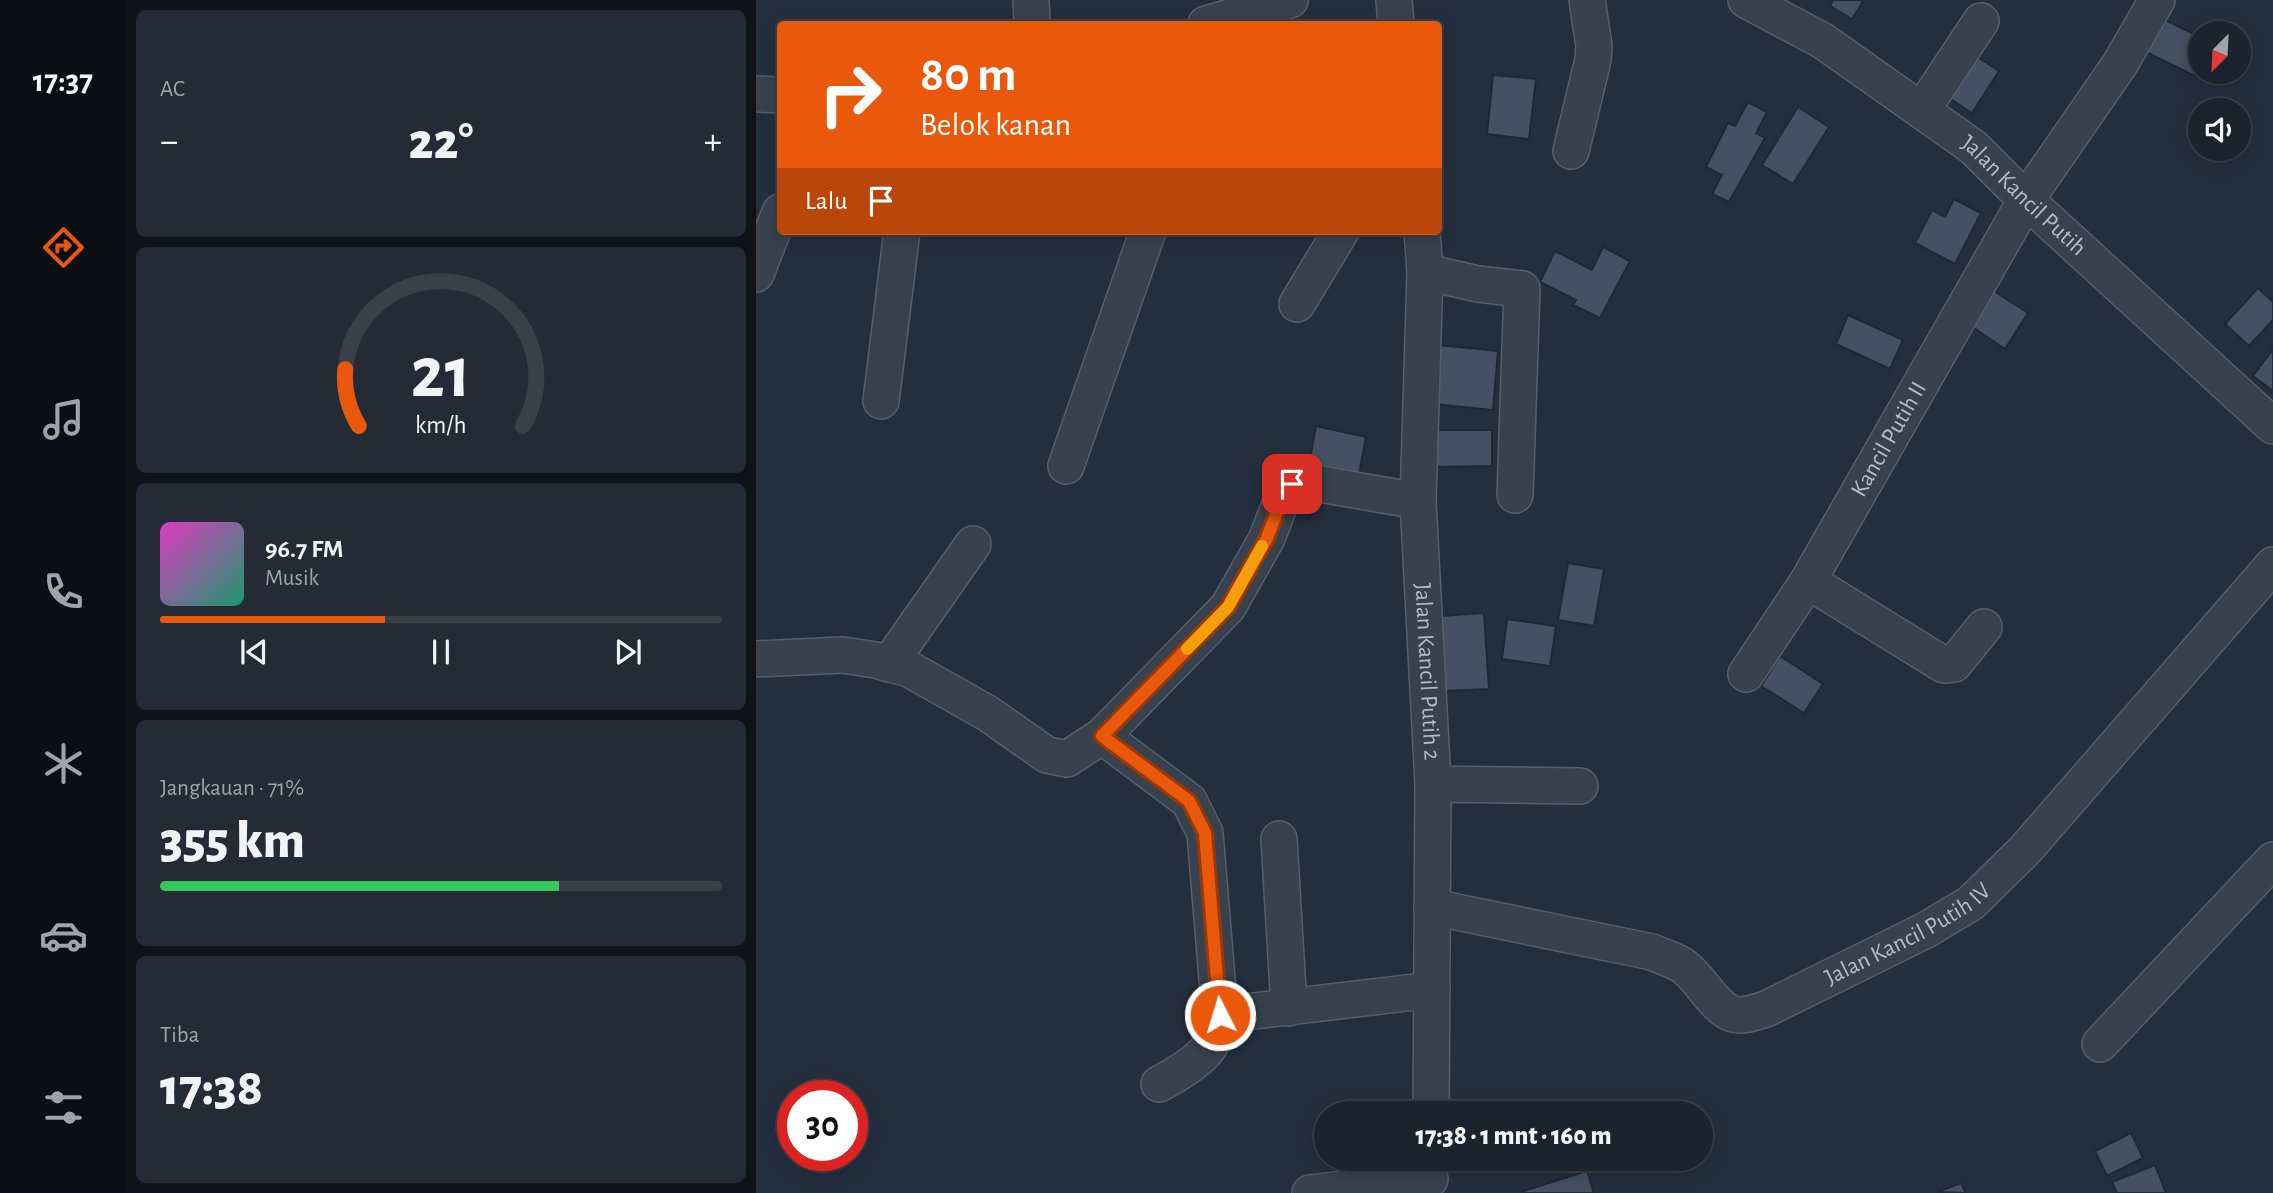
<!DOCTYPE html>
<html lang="id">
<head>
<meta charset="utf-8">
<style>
  :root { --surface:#1b232e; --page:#242b36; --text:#f1f3f6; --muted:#a0a4aa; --line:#39404a; --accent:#ea580c }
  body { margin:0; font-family:"Alegreya Sans",sans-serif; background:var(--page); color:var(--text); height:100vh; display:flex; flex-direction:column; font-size:26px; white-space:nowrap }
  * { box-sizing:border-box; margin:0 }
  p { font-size:23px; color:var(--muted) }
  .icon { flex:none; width:38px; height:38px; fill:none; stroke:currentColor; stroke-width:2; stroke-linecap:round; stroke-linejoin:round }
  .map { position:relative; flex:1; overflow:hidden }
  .drawer { display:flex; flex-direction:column; gap:10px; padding:10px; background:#0f1319; width:630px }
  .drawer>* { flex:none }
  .top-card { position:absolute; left:21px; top:21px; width:665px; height:214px; border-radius:7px; box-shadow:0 4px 18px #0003,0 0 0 2px var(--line); background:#ea580c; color:#fff; overflow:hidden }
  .needle { width:46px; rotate:204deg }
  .fabs { position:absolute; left:1432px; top:21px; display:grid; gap:14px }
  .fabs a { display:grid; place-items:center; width:63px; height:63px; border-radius:50%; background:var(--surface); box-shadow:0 4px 18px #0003,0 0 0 2px var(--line); font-size:35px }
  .speed { position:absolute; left:21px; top:1080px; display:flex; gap:14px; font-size:35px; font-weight:700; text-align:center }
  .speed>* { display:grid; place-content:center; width:91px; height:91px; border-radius:50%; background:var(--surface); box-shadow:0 4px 18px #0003,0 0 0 2px var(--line); line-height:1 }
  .speed .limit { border:10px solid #d22; background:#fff; color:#111 }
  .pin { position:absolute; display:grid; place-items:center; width:60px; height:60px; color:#fff; margin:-30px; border-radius:14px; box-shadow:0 4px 10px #0006 }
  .me { position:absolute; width:77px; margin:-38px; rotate:355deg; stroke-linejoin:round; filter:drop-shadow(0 0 5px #0008) }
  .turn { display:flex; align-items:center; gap:24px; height:147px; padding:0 28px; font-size:32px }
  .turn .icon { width:91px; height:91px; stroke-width:2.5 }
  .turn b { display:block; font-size:49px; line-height:60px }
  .then { display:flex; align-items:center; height:66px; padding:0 28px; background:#0003; gap:14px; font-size:26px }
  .big { font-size:52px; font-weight:800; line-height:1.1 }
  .drawer .card { flex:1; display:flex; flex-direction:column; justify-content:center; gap:10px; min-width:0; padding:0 24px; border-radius:10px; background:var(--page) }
  .drawer .dial { align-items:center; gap:0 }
  .dial svg { height:182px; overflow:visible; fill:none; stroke:var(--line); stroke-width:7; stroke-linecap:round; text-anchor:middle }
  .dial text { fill:var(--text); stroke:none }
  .song { display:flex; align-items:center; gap:21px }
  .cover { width:84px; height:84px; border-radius:10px; background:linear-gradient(135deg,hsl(310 70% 55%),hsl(160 70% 35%)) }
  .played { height:7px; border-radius:4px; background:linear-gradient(90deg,var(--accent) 40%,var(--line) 40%) }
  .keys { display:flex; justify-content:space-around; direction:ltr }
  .heat { display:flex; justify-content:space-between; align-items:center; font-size:38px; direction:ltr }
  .charge { height:10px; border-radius:5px; background:linear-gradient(90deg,#34c759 71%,var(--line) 0) }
  .trip { position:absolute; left:558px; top:1101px; width:399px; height:70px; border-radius:35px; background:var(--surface); box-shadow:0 4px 18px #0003,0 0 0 2px var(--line); font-weight:800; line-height:70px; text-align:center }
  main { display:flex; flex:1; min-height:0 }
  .menu { display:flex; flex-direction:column; width:126px; justify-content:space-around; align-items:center; background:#0b0e12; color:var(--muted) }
  .menu .icon { width:49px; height:49px }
  .menu .active { color:var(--accent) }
  .menu b { font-size:32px; color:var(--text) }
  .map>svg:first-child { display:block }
  .building { fill:#455162; stroke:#1f2835; stroke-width:2 }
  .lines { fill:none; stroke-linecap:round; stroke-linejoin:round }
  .minor-casing { stroke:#565f6c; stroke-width:38 }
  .minor { stroke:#38414e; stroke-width:35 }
  .route-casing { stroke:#983908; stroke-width:18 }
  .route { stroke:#ea580c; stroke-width:12 }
  .slow { stroke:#f59e0b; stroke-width:12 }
  .labels { text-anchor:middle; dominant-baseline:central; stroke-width:7; stroke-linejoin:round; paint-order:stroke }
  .street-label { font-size:24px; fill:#b4bcc9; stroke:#1d2633 }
</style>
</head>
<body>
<main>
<nav class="menu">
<b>17:37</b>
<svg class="icon active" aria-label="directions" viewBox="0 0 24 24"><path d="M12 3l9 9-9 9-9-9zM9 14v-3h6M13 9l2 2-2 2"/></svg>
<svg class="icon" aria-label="music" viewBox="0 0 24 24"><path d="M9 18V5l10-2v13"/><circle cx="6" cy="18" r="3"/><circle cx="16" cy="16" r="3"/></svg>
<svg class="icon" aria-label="phone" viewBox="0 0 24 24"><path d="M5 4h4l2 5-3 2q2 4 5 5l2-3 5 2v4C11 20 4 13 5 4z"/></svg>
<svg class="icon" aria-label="climate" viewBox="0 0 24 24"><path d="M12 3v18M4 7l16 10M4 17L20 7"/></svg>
<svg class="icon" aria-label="car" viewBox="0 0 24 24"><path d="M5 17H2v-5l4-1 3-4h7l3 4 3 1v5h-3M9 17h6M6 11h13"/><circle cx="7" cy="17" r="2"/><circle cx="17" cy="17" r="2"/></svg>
<svg class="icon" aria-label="filters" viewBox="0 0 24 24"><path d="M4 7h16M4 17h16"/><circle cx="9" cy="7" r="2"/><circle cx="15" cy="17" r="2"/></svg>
</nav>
<section class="drawer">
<div class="card"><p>AC</p>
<div class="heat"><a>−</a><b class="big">22°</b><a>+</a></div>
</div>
<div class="card dial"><svg viewBox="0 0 100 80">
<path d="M14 69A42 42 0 1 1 86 69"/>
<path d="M14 69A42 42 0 0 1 8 44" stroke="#ea580c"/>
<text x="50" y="56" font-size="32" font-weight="700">21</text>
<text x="50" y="72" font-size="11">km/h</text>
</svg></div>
<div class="card">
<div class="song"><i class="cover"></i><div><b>96.7 FM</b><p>Musik</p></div></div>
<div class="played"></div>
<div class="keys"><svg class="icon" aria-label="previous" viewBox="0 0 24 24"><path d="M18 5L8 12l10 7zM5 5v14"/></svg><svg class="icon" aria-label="pause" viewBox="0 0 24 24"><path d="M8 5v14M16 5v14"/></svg><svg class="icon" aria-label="next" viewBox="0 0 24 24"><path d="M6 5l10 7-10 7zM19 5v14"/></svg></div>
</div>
<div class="card"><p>Jangkauan · 71%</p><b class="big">355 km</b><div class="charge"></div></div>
<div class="card"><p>Tiba</p><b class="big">17:38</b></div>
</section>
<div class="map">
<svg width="1517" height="1193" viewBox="0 0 1517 1193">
  <rect width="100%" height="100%" fill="#242f3e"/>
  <!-- building -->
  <path class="building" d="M1077,0H1108L1096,19L1074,6Z
    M1407,19L1444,37V72L1441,77L1390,52Z
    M1209,49L1243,71L1216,113L1182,91Z
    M737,75L780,79L773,139L731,134Z
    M992,102L1011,112L1000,133L1009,138L973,202L956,194L966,175L950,167L972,123L979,126Z
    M1042,107L1073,127L1037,184L1006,165Z
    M1198,199L1225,213L1199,264L1159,243L1176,210L1189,217Z
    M847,247L874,261L844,318L817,305L820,300L784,282L799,251L836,270Z
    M1502,288L1517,302V320L1493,346L1469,324Z
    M1235,289L1272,313L1249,349L1212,324Z
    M1092,315L1147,340L1134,369L1080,344Z
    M682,345L742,351L737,410L677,404Z
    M1517,349V391L1497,376Z
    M560,426L610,437L603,474L553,464Z
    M675,430H736V466L675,467Z
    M812,563L848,569L838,626L802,620Z
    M728,613L733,689L689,691L685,616Z
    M751,619L800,626L794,666L746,659Z
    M1024,656L1067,684L1048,713L1005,686Z
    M1375,1133L1387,1158L1351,1176L1339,1151Z
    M1399,1165L1410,1193H1361L1356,1182Z
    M831,1171L838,1193H766L765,1192Z
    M1205,1183L1210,1193L1181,1192Z"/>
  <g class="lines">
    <defs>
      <g id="minor">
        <path d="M275,0L276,24"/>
        <path d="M638,0L640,24"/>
        <path id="s1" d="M990,0L1067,41L1217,147L1270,200L1517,426"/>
        <path d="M450,24L534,0"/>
        <path d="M0,94L24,95"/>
        <path d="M1166,110L1225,21"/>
        <path d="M815,151L837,60L838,46L831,0"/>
        <path id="s2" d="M666,231L669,272L662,501L677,784L675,1113"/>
        <path d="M669,272L722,284L766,289L759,495"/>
        <path d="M0,274L24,212"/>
        <path d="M541,304L585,231"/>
        <path d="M125,401L146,231"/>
        <path d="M310,466L392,231"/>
        <path d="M1052,581L1188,665L1198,664L1228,627"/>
        <path d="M0,659L87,655L119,660L153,669L231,713L291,755L311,759L346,736L472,607L511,538L526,499L536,484H564L662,501"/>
        <path d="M133,664L217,544"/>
        <path id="s3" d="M990,674L1052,581L1270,200L1364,64L1401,0"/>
        <path d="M346,736L433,801L449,833L464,1015L676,990"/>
        <path d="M677,784L824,786"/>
        <path d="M523,839L533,1008"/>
        <path id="s4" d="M676,907L896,952C905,956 917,960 926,965C944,977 958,1008 977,1014C988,1017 1000,1012 1010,1009L1170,930L1215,903L1269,850L1517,565"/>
        <path d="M1344,1044L1517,860"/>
        <path d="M403,1084C417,1077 444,1061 453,1047C458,1038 460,1025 464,1015"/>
        <path d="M554,1193L674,1179"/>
      </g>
    </defs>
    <!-- minor casing -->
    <use href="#minor" class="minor-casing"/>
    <!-- minor -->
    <use href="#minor" class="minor"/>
  </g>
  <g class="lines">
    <defs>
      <path id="route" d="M464,1015L449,833L433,801L346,736L472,607L511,538L526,499L536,484"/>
    </defs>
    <!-- route casing -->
    <use href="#route" class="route-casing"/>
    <!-- route -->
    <use href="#route" class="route"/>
    <!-- slow -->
    <path class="slow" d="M431,649L472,607L506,546"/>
  </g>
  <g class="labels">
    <!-- street labels -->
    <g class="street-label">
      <text stroke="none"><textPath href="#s1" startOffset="341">Jalan Kancil Putih</textPath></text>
      <text stroke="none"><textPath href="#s3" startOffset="275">Kancil Putih II</textPath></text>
      <text stroke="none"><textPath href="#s2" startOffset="441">Jalan Kancil Putih 2</textPath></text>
      <text stroke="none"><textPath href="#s4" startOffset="523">Jalan Kancil Putih IV</textPath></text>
    </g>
  </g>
</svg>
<div class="fabs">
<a><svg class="needle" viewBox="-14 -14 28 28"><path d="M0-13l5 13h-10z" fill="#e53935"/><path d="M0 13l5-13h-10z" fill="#a0a4aa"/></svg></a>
<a><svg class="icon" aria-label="sound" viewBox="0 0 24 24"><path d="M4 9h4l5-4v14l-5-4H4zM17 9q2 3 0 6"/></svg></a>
</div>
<div class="speed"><div class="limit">30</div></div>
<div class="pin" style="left:536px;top:484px;background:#d93025"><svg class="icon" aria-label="arrive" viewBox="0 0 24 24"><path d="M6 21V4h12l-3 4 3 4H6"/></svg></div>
<svg class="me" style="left:464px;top:1015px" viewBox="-20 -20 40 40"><circle r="17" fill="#ea580c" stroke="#fff" stroke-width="3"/><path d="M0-11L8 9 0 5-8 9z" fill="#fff"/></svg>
<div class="trip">17:38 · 1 mnt · 160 m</div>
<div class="top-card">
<div class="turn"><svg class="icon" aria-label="right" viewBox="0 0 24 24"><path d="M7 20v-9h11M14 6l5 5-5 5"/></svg><div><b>80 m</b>Belok kanan</div></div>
<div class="then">Lalu<svg class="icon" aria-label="arrive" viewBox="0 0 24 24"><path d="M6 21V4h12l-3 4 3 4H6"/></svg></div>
</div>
</div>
</main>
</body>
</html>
